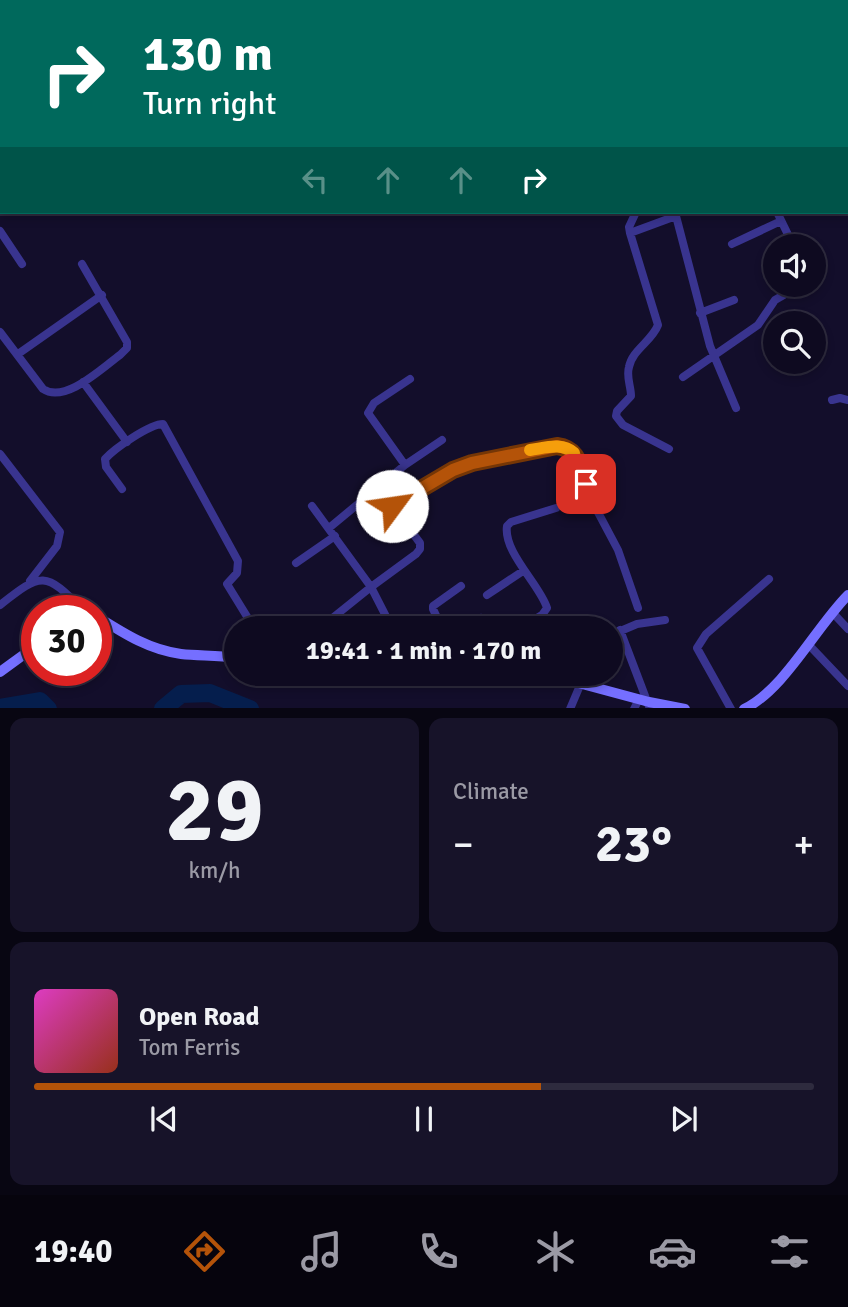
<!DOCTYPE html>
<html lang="en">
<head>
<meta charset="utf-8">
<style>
  :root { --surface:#0e0a20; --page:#171329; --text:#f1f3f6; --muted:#9b9aa5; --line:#2e2b3e; --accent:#b45309 }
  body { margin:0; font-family:Signika,sans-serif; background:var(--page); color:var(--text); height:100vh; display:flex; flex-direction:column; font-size:26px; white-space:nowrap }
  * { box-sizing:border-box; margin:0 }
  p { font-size:23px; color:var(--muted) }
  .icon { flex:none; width:38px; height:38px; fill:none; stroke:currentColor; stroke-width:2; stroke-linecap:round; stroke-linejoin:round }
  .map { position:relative; height:708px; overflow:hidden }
  .details { display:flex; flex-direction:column; gap:10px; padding:10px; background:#080612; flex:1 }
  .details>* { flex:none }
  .top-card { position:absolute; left:0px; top:0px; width:849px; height:214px; box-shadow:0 4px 10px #0003,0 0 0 2px var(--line); background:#00695c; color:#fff; overflow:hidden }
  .controls { position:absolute; left:763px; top:234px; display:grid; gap:14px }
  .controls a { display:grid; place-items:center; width:63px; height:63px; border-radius:50%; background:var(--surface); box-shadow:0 4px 10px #0003,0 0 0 2px var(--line); font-size:35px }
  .speed { position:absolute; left:21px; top:595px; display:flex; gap:14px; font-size:35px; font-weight:700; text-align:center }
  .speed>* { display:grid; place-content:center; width:91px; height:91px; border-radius:50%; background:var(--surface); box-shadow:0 4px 10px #0003,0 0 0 2px var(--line); line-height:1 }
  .speed .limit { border:10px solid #d22; background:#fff; color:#111 }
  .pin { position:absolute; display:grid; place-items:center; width:60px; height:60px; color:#fff; margin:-30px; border-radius:14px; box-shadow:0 4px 10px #0006 }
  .me { position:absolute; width:77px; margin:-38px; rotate:59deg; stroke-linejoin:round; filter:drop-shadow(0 0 5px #0008) }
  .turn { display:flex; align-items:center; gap:24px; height:147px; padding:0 28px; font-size:32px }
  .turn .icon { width:91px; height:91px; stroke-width:2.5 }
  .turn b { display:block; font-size:49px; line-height:60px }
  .lanes { display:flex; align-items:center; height:66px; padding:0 28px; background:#0003; justify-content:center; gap:35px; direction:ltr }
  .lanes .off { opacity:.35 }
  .big { font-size:52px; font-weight:700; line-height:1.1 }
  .details .widget { flex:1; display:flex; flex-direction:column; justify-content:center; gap:10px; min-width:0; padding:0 24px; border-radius:14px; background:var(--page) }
  .details .dial { align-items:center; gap:0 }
  .dial b { font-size:91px; line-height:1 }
  .song { display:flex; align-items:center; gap:21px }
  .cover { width:84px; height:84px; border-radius:10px; background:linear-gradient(135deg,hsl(310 70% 55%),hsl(10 70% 35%)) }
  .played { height:7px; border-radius:4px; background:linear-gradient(90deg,var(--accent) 65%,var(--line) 65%) }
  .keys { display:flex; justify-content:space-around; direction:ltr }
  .heat { display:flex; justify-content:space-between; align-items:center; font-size:38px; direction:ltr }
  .details .tiles { flex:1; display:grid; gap:10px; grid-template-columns:1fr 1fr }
  .widget:last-child { grid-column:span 2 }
  .trip { position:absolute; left:224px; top:616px; width:399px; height:70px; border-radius:35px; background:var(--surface); box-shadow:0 4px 10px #0003,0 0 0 2px var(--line); font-weight:700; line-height:70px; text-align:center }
  .tab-bar { display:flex; height:112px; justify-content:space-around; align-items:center; background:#06040d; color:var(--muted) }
  .tab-bar .icon { width:49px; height:49px }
  .tab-bar .selected { color:var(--accent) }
  .tab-bar b { font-size:32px; color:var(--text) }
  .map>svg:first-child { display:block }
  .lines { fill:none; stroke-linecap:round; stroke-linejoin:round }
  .stream { stroke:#051e4d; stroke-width:2.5 }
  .river { stroke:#051e4d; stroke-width:18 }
  .street { stroke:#39348f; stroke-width:8 }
  .secondary { stroke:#756fff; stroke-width:10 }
  .route-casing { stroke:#753606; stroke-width:18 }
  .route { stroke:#b45309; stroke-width:12 }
  .slow { stroke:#f59e0b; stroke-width:12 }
</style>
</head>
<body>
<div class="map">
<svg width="848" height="709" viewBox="0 0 848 709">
  <rect width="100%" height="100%" fill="#130e2b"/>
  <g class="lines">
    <!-- stream -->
    <path class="stream" d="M10,2L11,0
      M0,29L2,28"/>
    <!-- river -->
    <path class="river" d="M0,708L40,701L48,709
      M163,709L181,694L210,693L250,709"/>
    <!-- street -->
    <path class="street" d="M331,0L332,2
      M425,0V2
      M522,0L524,2
      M692,0L694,2
      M826,0L827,2
      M394,2L401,0
      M647,2L649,0
      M743,2L744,0
      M847,31L848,32
      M847,71L848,70
      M0,103L2,102
      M0,115L2,117
      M0,141L2,140
      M0,200L2,199
      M636,212L629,227L630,233L658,325C652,341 632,350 629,367C626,377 631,386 631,396L617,411L616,416L623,425L669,449
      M777,212L794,247
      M0,231L22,264
      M630,233L676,216L710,346L736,408
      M732,244L781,221
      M700,313L734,300
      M0,332L43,389C65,404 102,368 120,355L127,348V342L82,264
      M18,354L102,295
      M683,377L758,325L775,300L801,285
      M83,382L127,442
      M832,400L840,398L848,400
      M0,454L60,532L57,546L30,581
      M405,465L368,413L374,403L410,379
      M379,488L420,543V549L416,554L371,587L392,628
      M122,489L106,467L105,459C115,448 150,424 163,424L238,561L237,573L227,584L254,628
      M312,506L371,587L320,628
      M392,506L453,470L472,463L557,446L568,447L575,454L592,501L618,550L638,608
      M329,528L405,465L442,440
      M296,563L335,536
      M487,595L523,571
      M0,605C42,572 45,571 83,610
      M832,612L848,629
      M481,618L489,628
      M442,628L433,609V606L461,586
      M521,628L542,615L547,608C540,585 503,552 507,526L511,522L556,508
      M620,630L650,709
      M611,635L637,624L665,620
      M808,644L848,686
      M570,709L581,683
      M634,709L639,699
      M731,709L697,648L706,634L769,579"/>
    <!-- secondary -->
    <path class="secondary" d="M82,611H87
      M96,616C123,633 149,650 181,654C200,656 218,655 236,658
      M0,672L37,645
      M545,674L649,702L685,709
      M744,709C784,690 816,627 848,595"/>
  </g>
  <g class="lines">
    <defs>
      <path id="route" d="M392,506L453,470L472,463L557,446C579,449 579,466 586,484"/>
    </defs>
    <!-- route casing -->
    <use href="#route" class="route-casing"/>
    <!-- route -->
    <use href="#route" class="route"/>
    <!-- slow -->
    <path class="slow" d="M530,450C545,448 562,442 574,453"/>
  </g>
</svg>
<div class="controls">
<a><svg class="icon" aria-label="sound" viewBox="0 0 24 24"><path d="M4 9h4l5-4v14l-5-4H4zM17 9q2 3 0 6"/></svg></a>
<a><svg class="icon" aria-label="search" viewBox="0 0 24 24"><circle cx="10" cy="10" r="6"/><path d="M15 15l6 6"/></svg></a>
</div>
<div class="speed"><div class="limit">30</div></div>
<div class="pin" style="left:586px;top:484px;background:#d93025"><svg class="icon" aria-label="arrive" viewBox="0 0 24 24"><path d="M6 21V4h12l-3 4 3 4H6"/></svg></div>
<svg class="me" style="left:392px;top:506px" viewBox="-20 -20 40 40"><circle r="19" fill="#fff"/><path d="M0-13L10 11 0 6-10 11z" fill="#b45309"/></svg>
<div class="trip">19:41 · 1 min · 170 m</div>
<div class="top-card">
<div class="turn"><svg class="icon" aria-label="right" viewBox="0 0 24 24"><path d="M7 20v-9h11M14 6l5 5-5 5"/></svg><div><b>130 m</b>Turn right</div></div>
<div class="lanes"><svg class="icon off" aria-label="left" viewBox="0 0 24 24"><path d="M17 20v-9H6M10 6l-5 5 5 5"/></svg><svg class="icon off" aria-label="ahead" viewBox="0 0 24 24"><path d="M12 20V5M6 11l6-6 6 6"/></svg><svg class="icon off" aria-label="ahead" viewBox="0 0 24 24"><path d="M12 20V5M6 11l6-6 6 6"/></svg><svg class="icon" aria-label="right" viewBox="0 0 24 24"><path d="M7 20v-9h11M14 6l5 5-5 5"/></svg></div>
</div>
</div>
<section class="details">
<div class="tiles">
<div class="widget dial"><b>29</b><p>km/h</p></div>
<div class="widget"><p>Climate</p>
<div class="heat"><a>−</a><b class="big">23°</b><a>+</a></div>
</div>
<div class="widget">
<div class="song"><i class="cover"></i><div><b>Open Road</b><p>Tom Ferris</p></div></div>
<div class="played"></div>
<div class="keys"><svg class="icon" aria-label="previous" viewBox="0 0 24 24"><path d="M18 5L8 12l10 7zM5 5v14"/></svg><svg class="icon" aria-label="pause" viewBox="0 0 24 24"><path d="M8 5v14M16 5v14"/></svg><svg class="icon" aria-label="next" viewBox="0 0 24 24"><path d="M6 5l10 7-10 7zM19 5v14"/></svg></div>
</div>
</div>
</section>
<nav class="tab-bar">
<b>19:40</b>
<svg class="icon selected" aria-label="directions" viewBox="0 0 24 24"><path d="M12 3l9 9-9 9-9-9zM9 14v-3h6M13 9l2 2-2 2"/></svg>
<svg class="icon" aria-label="music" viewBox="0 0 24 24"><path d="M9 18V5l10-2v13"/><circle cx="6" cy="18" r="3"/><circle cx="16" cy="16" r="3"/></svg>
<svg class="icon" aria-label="phone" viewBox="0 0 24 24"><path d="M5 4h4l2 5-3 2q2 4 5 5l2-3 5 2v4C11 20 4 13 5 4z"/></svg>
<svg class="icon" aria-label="climate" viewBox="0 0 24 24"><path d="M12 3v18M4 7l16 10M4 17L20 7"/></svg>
<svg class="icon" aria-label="car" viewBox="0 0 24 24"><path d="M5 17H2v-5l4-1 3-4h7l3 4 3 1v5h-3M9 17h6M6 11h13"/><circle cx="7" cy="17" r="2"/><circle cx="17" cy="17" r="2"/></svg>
<svg class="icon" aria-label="filters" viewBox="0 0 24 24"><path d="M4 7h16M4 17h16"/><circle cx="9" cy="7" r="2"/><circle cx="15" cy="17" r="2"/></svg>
</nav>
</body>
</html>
